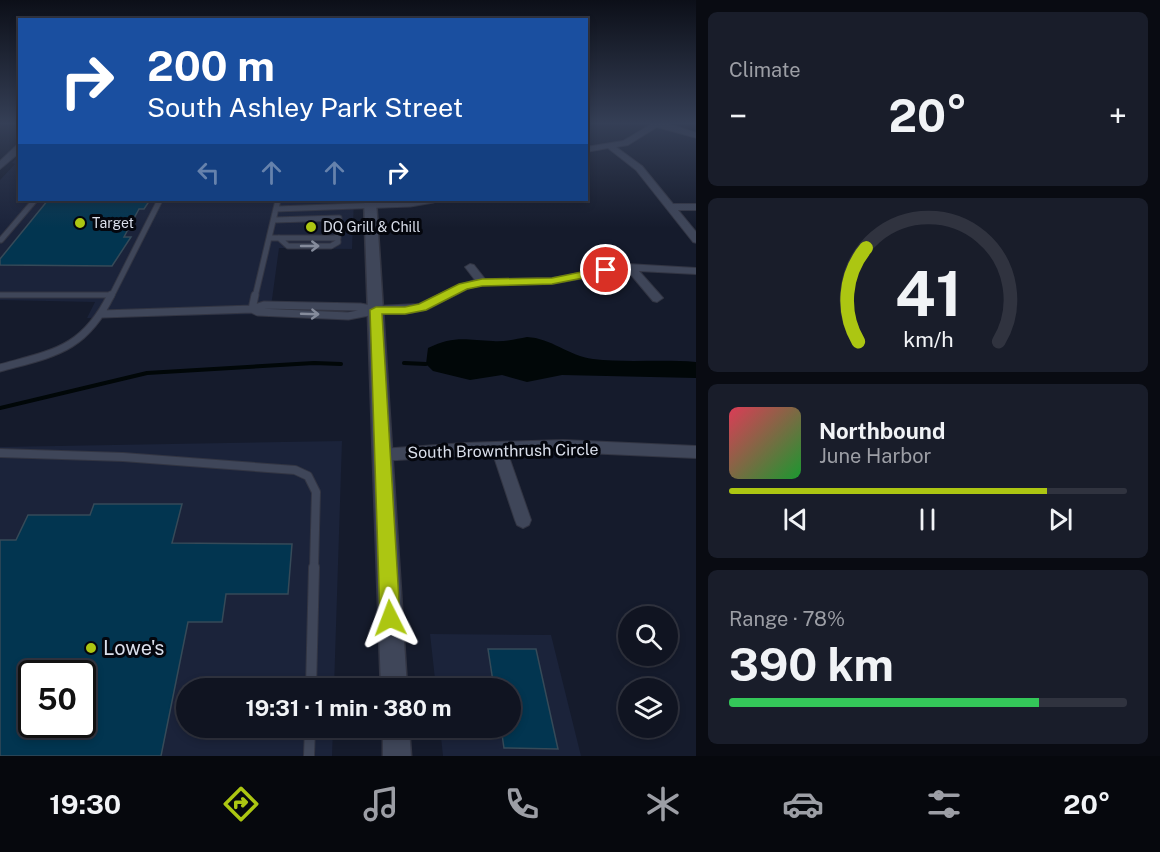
<!DOCTYPE html>
<html lang="en">
<head>
<meta charset="utf-8">
<style>
  :root { --surface:#101421; --page:#191d2a; --text:#f1f3f6; --muted:#9c9ea5; --line:#30333f; --accent:#acc612 }
  body { margin:0; font-family:"Public Sans",sans-serif; background:var(--page); color:var(--text); height:100vh; display:flex; flex-direction:column; font-size:22px; white-space:nowrap }
  * { box-sizing:border-box; margin:0 }
  p { font-size:20px; color:var(--muted) }
  .icon { flex:none; width:33px; height:33px; fill:none; stroke:currentColor; stroke-width:2; stroke-linecap:round; stroke-linejoin:round }
  .map { position:relative; flex:1; overflow:hidden }
  .panel { display:flex; flex-direction:column; gap:12px; padding:12px; background:#090b12; width:464px }
  .panel>* { flex:none }
  .hud { position:absolute; left:18px; top:18px; width:570px; height:183px; border-radius:0px; box-shadow:0 3px 9px #0003,0 0 0 2px var(--line); background:#1a4fa0; color:#fff; overflow:hidden }
  .buttons { position:absolute; left:618px; top:606px; display:grid; gap:12px }
  .buttons a { display:grid; place-items:center; width:60px; height:60px; border-radius:50%; background:var(--surface); box-shadow:0 3px 9px #0003,0 0 0 2px var(--line); font-size:30px }
  .speed { position:absolute; left:18px; top:660px; display:flex; gap:12px; font-size:30px; font-weight:700; text-align:center }
  .speed>* { display:grid; place-content:center; width:78px; height:78px; border-radius:50%; background:var(--surface); box-shadow:0 3px 9px #0003,0 0 0 2px var(--line); line-height:1 }
  .speed .limit { border:3px solid #111; border-radius:9px; background:#fff; color:#111 }
  .pin { position:absolute; display:grid; place-items:center; width:51px; height:51px; color:#fff; margin:-26px; border:3px solid #fff; border-radius:50%; box-shadow:0 2px 6px #0007 }
  .me { position:absolute; width:66px; margin:-33px; rotate:357deg; stroke-linejoin:round; filter:drop-shadow(0 0 4px #0008) }
  .turn { display:flex; align-items:center; gap:21px; height:126px; padding:0 30px; font-size:27px }
  .turn .icon { width:78px; height:78px; stroke-width:2.5 }
  .turn b { display:block; font-size:42px; line-height:51px }
  .lanes { display:flex; align-items:center; height:57px; padding:0 30px; background:#0003; justify-content:center; gap:30px; direction:ltr }
  .lanes .off { opacity:.35 }
  .big { font-size:45px; font-weight:700; line-height:1.1 }
  .panel .widget { flex:1; display:flex; flex-direction:column; justify-content:center; gap:9px; min-width:0; padding:0 21px; border-radius:9px; background:var(--page) }
  .panel .dial { align-items:center; gap:0 }
  .dial svg { height:156px; overflow:visible; fill:none; stroke:var(--line); stroke-width:7; stroke-linecap:round; text-anchor:middle }
  .dial text { fill:var(--text); stroke:none }
  .song { display:flex; align-items:center; gap:18px }
  .cover { width:72px; height:72px; border-radius:9px; background:linear-gradient(135deg,hsl(350 70% 55%),hsl(130 70% 35%)) }
  .played { height:6px; border-radius:3px; background:linear-gradient(90deg,var(--accent) 80%,var(--line) 80%) }
  .keys { display:flex; justify-content:space-around; direction:ltr }
  .heat { display:flex; justify-content:space-between; align-items:center; font-size:33px; direction:ltr }
  .charge { height:9px; border-radius:4px; background:linear-gradient(90deg,#34c759 78%,var(--line) 0) }
  .trip { position:absolute; left:176px; top:678px; width:345px; height:60px; border-radius:30px; background:var(--surface); box-shadow:0 3px 9px #0003,0 0 0 2px var(--line); font-weight:700; line-height:60px; text-align:center }
  .dock { display:flex; height:96px; justify-content:space-around; align-items:center; background:#06080d; color:var(--muted) }
  .dock .icon { width:42px; height:42px }
  .dock .selected { color:var(--accent) }
  .dock b { font-size:27px; color:var(--text) }
  main { display:flex; flex:1; min-height:0 }
  .map>svg:first-child { display:block }
  .built { fill:#1b233a; fill-rule:evenodd }
  .water { fill:#010708 }
  .lines { fill:none; stroke-linecap:round; stroke-linejoin:round }
  .stream { stroke:#010708; stroke-width:4 }
  .building { fill:#023550; stroke:#364a58; stroke-width:1.5; fill-rule:evenodd }
  .service-far4-casing { stroke:#323543; stroke-width:6 }
  .service-far3-casing { stroke:#323543; stroke-width:7 }
  .service-far2-casing { stroke:#323543; stroke-width:9 }
  .service-far1-casing { stroke:#323543; stroke-width:10 }
  .service-casing { stroke:#323543; stroke-width:12 }
  .minor-casing { stroke:#323543; stroke-width:2 }
  .secondary-casing { stroke:#323543; stroke-width:3 }
  .service-far4 { stroke:#3f4659; stroke-width:4.5 }
  .service-far3 { stroke:#3f4659; stroke-width:5 }
  .service-far2 { stroke:#3f4659; stroke-width:7 }
  .service-far1 { stroke:#3f4659; stroke-width:8 }
  .service { stroke:#3f4659; stroke-width:10 }
  .minor { fill:#3f4659; fill-rule:evenodd }
  .secondary { fill:#3f4659; fill-rule:evenodd }
  .oneway { stroke:#858b9b }
  .route { fill:#acc612; stroke:#70810c; stroke-width:1.5 }
  .poi-dot { fill:#acc612; stroke:#04060d; stroke-width:2 }
  .labels { text-anchor:middle; dominant-baseline:central; stroke-width:6; stroke-linejoin:round; paint-order:stroke }
  .far-poi-label { font-size:14px; fill:#dadfeb; stroke:#04060d; text-anchor:start }
  .street-label { font-size:16px; fill:#dadfeb; stroke:#04060d }
  .near-poi-label { font-size:20px; fill:#dadfeb; stroke:#04060d; text-anchor:start }
</style>
</head>
<body>
<main>
<div class="map">
<svg width="697" height="756" viewBox="0 0 697 756">
  <rect width="100%" height="100%" fill="#151b2c"/>
  <!-- built -->
  <path class="built" d="M19,155L20,200H354L352,249L279,248L270,314L87,318L95,302L0,300V180L15,164L12,163Z
    M342,441L334,688H186V728H333L332,756H0V447ZM32,674H82V724H32Z
    M430,634L551,635L581,756H443L440,728H510V688H436Z"/>
  <!-- water -->
  <path class="water" d="M527,337C551,338 569,356 593,359C625,363 663,359 696,362V378L562,375L527,382L502,375L470,380L433,371L426,364L428,348C454,335 467,340 493,341C504,342 516,339 527,337Z"/>
  <g class="lines">
    <!-- stream -->
    <path class="stream" d="M404,363L426,364
      M0,408L147,373L314,363L341,364"/>
  </g>
  <!-- building -->
  <path class="building" d="M48,200H150L144,209H139L124,237H131L112,266L0,265V259Z
    M94,504H182L172,543L292,544L288,594H226L222,622H188L161,756H0V540H16L28,515H90ZM32,674H82V724H32Z
    M488,649H536L558,749L504,748L501,728H510V688H494Z"/>
  <g class="lines">
    <defs>
      <path id="service-far4" d="M430,200H433"/>
      <path id="service-far3" d="M276,209L410,204L433,200
        M269,238H338L339,218L274,220
        M279,238L288,246H331L338,242L337,235
        M1,240L35,200
        M0,295H111
        M111,297L160,200
        M255,297L278,200"/>
      <path id="service-far2" d="M252,309L258,312L348,316L374,311
        M252,309L255,295
        M102,314L252,309L264,305L360,307L376,310
        M0,368C54,353 84,350 111,295"/>
      <path id="service-far1" d="M0,453L123,457L295,470L308,476L316,492L314,568"/>
      <path id="service" d="M311,688L314,567
        M309,756L310,728"/>
      <path id="minor" d="M649,122H663L697,133V138L657,127L628,145L616,147L642,166L673,204H697V210H678L697,233V243L693,242L636,170L608,148L586,152V147L623,141L650,125Z
        M17,145H20V152L0,169V161Z
        M470,264L474,265L485,279L552,278L627,264L697,268V274L639,271L663,298L657,302L653,301L627,270L552,284L482,285L467,289L426,310L405,314H376L370,310L376,306L419,304L459,285L475,280L465,267Z
        M563,440L697,446V458L563,452L508,454L531,520L529,525L523,528L517,525L515,520L493,454L381,461L376,459L373,455L376,451L381,449L465,443Z"/>
      <path id="secondary" d="M364,200H376L407,688H381Z
        M383,728H409L411,756H383Z"/>
    </defs>
    <!-- service-far4 casing -->
    <use href="#service-far4" class="service-far4-casing"/>
    <!-- service-far3 casing -->
    <use href="#service-far3" class="service-far3-casing"/>
    <!-- service-far2 casing -->
    <use href="#service-far2" class="service-far2-casing"/>
    <!-- service-far1 casing -->
    <use href="#service-far1" class="service-far1-casing"/>
    <!-- service casing -->
    <use href="#service" class="service-casing"/>
    <!-- minor casing -->
    <use href="#minor" class="minor-casing"/>
    <!-- secondary casing -->
    <use href="#secondary" class="secondary-casing"/>
    <!-- service-far4 -->
    <use href="#service-far4" class="service-far4"/>
    <!-- service-far3 -->
    <use href="#service-far3" class="service-far3"/>
    <!-- service-far2 -->
    <use href="#service-far2" class="service-far2"/>
    <!-- service-far1 -->
    <use href="#service-far1" class="service-far1"/>
    <!-- service -->
    <use href="#service" class="service"/>
    <!-- minor -->
    <use href="#minor" class="minor"/>
    <!-- secondary -->
    <use href="#secondary" class="secondary"/>
  </g>
  <!-- one-way arrows -->
  <defs><path id="oneway-shaft" d="M-6 0H5M1.5-3L5.5 0L1.5 3" fill="none" stroke-width="1.6" stroke-linecap="round" stroke-linejoin="round" transform="scale(1.5)"/></defs>
  <g class="oneway">
    <use href="#oneway-shaft" transform="translate(310 246)"/>
    <use href="#oneway-shaft" transform="translate(310 314) rotate(2)"/>
  </g>
  <!-- sky -->
  <linearGradient id="sky" x2="0" y2="1"><stop stop-color="#0c0f18"/><stop offset="0.54" stop-color="#353f56"/><stop offset="1" stop-color="#353f56" stop-opacity="0"/></linearGradient>
  <rect width="697" height="228" fill="url(#sky)"/>
  <!-- route -->
  <path class="route" d="M606,267L611,270L609,273L552,284L482,286L467,289L426,310L405,314H382L400,618L397,625L390,628L383,625L380,618L370,310L376,307H405L419,304L459,284L482,279L552,278Z"/>
  <!-- markers -->
  <g class="poi-dot">
    <circle cx="80" cy="223" r="6"/>
    <circle cx="311" cy="227" r="6"/>
    <circle cx="91" cy="648" r="6"/>
  </g>
  <g class="labels">
    <!-- far-poi labels -->
    <g class="far-poi-label">
      <text x="92" y="223">Target</text>
      <text x="323" y="227">DQ Grill &amp; Chill</text>
    </g>
    <!-- street labels -->
    <g class="street-label">
      <text transform="translate(503 451) rotate(-1)">South Brownthrush Circle</text>
    </g>
    <!-- near-poi labels -->
    <g class="near-poi-label">
      <text x="103" y="648">Lowe's</text>
    </g>
  </g>
</svg>
<div class="buttons">
<a><svg class="icon" aria-label="search" viewBox="0 0 24 24"><circle cx="10" cy="10" r="6"/><path d="M15 15l6 6"/></svg></a>
<a><svg class="icon" aria-label="layers" viewBox="0 0 24 24"><path d="M12 4l9 5-9 5-9-5zM3 14l9 5 9-5"/></svg></a>
</div>
<div class="speed"><div class="limit">50</div></div>
<div class="pin" style="left:606px;top:270px;background:#d93025"><svg class="icon" aria-label="arrive" viewBox="0 0 24 24"><path d="M6 21V4h12l-3 4 3 4H6"/></svg></div>
<svg class="me" style="left:390px;top:618px" viewBox="-20 -20 40 40"><path d="M0-17L14 15 0 8-14 15z" fill="#acc612" stroke="#fff" stroke-width="4"/></svg>
<div class="trip">19:31 · 1 min · 380 m</div>
<div class="hud">
<div class="turn"><svg class="icon" aria-label="right" viewBox="0 0 24 24"><path d="M7 20v-9h11M14 6l5 5-5 5"/></svg><div><b>200 m</b>South Ashley Park Street</div></div>
<div class="lanes"><svg class="icon off" aria-label="left" viewBox="0 0 24 24"><path d="M17 20v-9H6M10 6l-5 5 5 5"/></svg><svg class="icon off" aria-label="ahead" viewBox="0 0 24 24"><path d="M12 20V5M6 11l6-6 6 6"/></svg><svg class="icon off" aria-label="ahead" viewBox="0 0 24 24"><path d="M12 20V5M6 11l6-6 6 6"/></svg><svg class="icon" aria-label="right" viewBox="0 0 24 24"><path d="M7 20v-9h11M14 6l5 5-5 5"/></svg></div>
</div>
</div>
<section class="panel">
<div class="widget"><p>Climate</p>
<div class="heat"><a>−</a><b class="big">20°</b><a>+</a></div>
</div>
<div class="widget dial"><svg viewBox="0 0 100 80">
<path d="M14 69A42 42 0 1 1 86 69"/>
<path d="M14 69A42 42 0 0 1 18 21" stroke="#acc612"/>
<text x="50" y="56" font-size="32" font-weight="700">41</text>
<text x="50" y="72" font-size="11">km/h</text>
</svg></div>
<div class="widget">
<div class="song"><i class="cover"></i><div><b>Northbound</b><p>June Harbor</p></div></div>
<div class="played"></div>
<div class="keys"><svg class="icon" aria-label="previous" viewBox="0 0 24 24"><path d="M18 5L8 12l10 7zM5 5v14"/></svg><svg class="icon" aria-label="pause" viewBox="0 0 24 24"><path d="M8 5v14M16 5v14"/></svg><svg class="icon" aria-label="next" viewBox="0 0 24 24"><path d="M6 5l10 7-10 7zM19 5v14"/></svg></div>
</div>
<div class="widget"><p>Range · 78%</p><b class="big">390 km</b><div class="charge"></div></div>
</section>
</main>
<nav class="dock">
<b>19:30</b>
<svg class="icon selected" aria-label="directions" viewBox="0 0 24 24"><path d="M12 3l9 9-9 9-9-9zM9 14v-3h6M13 9l2 2-2 2"/></svg>
<svg class="icon" aria-label="music" viewBox="0 0 24 24"><path d="M9 18V5l10-2v13"/><circle cx="6" cy="18" r="3"/><circle cx="16" cy="16" r="3"/></svg>
<svg class="icon" aria-label="phone" viewBox="0 0 24 24"><path d="M5 4h4l2 5-3 2q2 4 5 5l2-3 5 2v4C11 20 4 13 5 4z"/></svg>
<svg class="icon" aria-label="climate" viewBox="0 0 24 24"><path d="M12 3v18M4 7l16 10M4 17L20 7"/></svg>
<svg class="icon" aria-label="car" viewBox="0 0 24 24"><path d="M5 17H2v-5l4-1 3-4h7l3 4 3 1v5h-3M9 17h6M6 11h13"/><circle cx="7" cy="17" r="2"/><circle cx="17" cy="17" r="2"/></svg>
<svg class="icon" aria-label="filters" viewBox="0 0 24 24"><path d="M4 7h16M4 17h16"/><circle cx="9" cy="7" r="2"/><circle cx="15" cy="17" r="2"/></svg>
<b>20°</b>
</nav>
</body>
</html>
